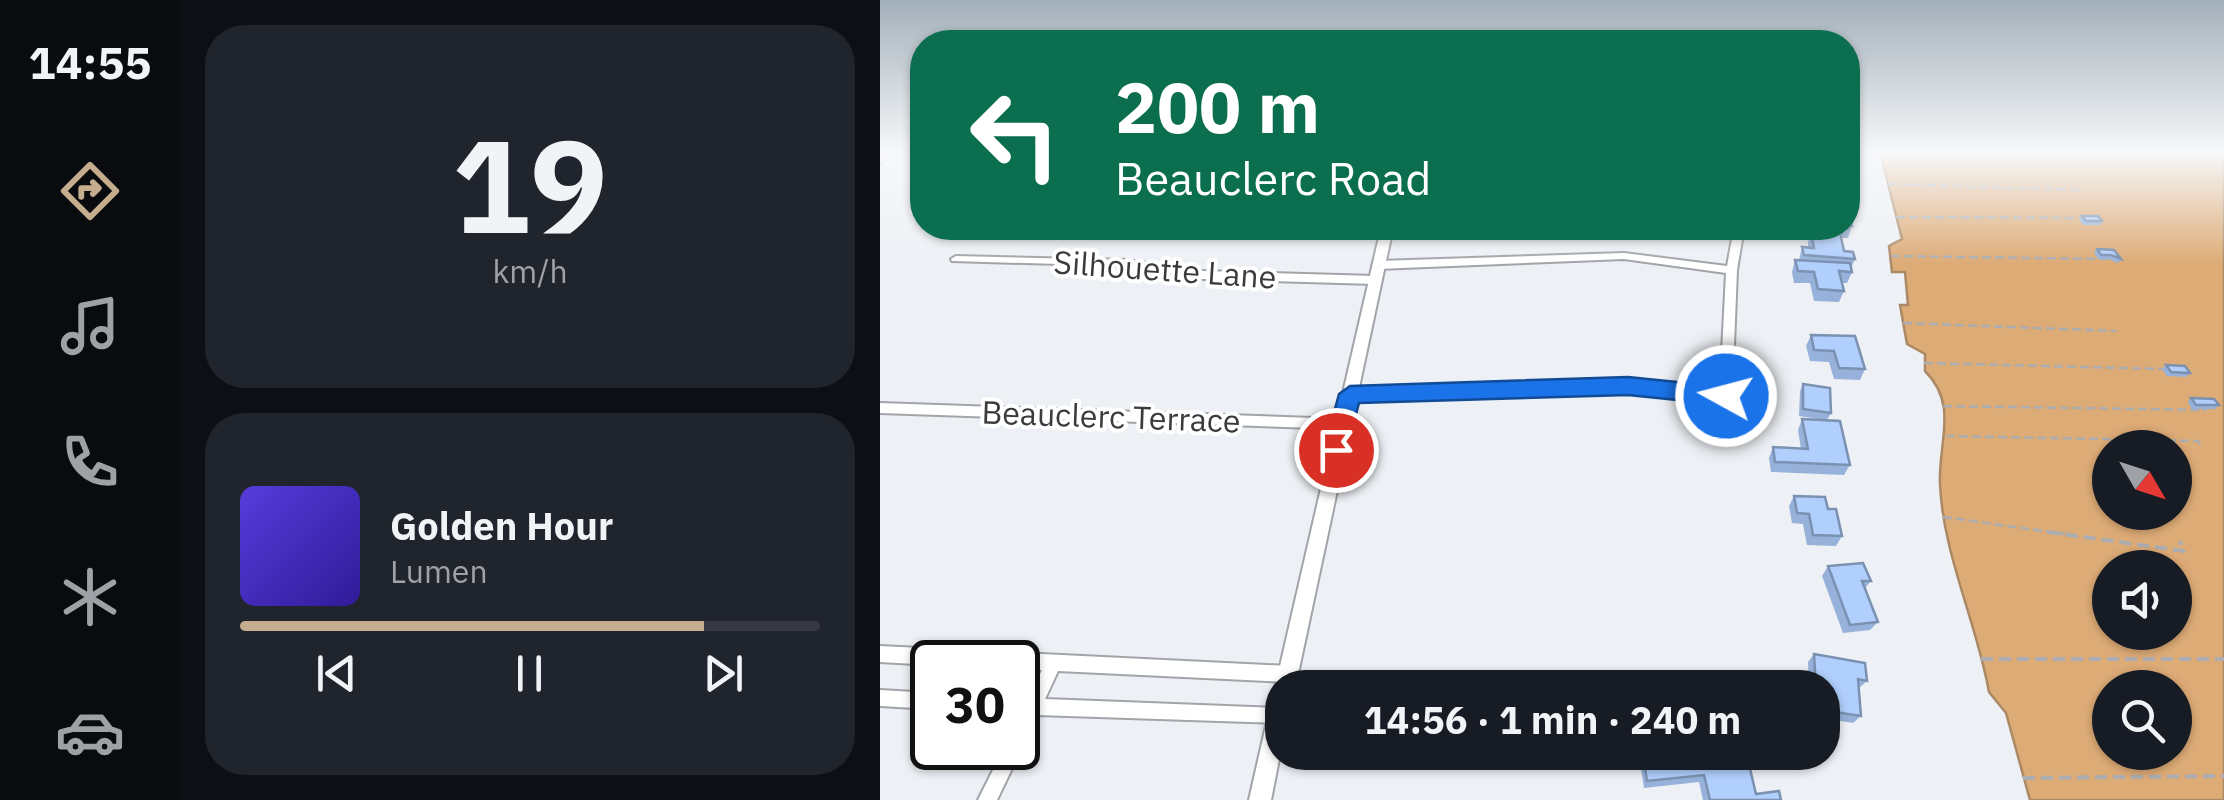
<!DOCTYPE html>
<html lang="en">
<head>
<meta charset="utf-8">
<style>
  :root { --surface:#171b24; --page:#20242c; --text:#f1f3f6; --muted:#9ea1a6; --line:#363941; --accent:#c5ad8e }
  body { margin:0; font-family:"IBM Plex Sans",sans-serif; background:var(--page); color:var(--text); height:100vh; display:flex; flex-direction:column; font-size:38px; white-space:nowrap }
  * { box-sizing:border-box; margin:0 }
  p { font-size:32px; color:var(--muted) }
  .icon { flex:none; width:55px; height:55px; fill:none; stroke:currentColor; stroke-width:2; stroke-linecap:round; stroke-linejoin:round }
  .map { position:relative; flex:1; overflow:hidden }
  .side { display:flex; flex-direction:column; gap:25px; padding:25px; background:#0d0f14; width:700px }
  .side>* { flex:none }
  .guide { position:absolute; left:30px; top:30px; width:950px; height:210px; border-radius:40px; box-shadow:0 2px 8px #0004; background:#0b6e4f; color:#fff; overflow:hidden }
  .needle { width:65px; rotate:129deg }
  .buttons { position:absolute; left:1212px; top:430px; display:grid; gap:20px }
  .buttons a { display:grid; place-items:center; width:100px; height:100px; border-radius:50%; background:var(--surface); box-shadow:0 2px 8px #0004; font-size:50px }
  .speed { position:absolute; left:30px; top:640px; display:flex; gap:20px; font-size:50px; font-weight:700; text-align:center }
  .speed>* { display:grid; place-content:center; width:130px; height:130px; border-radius:50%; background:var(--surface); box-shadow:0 2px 8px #0004; line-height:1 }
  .speed .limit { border:5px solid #111; border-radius:15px; background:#fff; color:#111 }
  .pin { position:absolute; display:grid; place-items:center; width:85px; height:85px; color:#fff; margin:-42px; border:5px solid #fff; border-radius:50%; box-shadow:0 2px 10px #0007 }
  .me { position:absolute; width:110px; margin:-55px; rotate:277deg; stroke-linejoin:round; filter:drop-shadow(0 0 8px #0008) }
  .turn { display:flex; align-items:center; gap:35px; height:210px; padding:0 40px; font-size:45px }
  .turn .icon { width:130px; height:130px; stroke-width:2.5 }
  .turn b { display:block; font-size:70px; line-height:85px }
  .side .card { flex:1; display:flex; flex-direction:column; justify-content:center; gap:15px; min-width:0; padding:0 35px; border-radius:40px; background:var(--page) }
  .side .dial { align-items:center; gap:0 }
  .dial b { font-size:130px; line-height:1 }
  .song { display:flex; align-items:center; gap:30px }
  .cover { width:120px; height:120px; border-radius:15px; background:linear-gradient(135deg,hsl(250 70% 55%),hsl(250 70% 35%)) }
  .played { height:10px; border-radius:5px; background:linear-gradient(90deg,var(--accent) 80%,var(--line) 80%) }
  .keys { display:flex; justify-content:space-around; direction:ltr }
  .trip { position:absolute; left:385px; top:670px; width:575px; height:100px; border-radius:40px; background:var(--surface); box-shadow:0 2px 8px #0004; font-weight:800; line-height:100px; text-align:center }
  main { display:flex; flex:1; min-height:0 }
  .dock { display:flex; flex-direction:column; width:180px; justify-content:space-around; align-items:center; background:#090b0e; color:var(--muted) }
  .dock .icon { width:70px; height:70px }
  .dock .on { color:var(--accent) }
  .dock b { font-size:45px; color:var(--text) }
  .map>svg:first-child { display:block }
  .water { fill:#ddab76; stroke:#ac8965; stroke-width:2.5; fill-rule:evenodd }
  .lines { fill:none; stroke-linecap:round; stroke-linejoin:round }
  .minor-casing { stroke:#a1a4a8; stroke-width:4 }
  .tertiary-casing { stroke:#a1a4a8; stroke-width:4 }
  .path-far1 { stroke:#abadb1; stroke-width:2.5; stroke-dasharray:9 4; stroke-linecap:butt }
  .path { stroke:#abadb1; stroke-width:4; stroke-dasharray:12 6; stroke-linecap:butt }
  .minor { fill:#fff; fill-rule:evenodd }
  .tertiary { fill:#fff; fill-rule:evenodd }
  .wall { fill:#97b2da }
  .building { fill:#b0cffd; stroke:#7b91b1; stroke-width:2.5 }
  .route { fill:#1a73e8; stroke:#114b97; stroke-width:2.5 }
  .labels { text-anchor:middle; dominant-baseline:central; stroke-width:8; stroke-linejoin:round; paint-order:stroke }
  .street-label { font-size:32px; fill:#3a3b3d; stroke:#fff }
</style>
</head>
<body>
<main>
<nav class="dock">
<b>14:55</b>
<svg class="icon on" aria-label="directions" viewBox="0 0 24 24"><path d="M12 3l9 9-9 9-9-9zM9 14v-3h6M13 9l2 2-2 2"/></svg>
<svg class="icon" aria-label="music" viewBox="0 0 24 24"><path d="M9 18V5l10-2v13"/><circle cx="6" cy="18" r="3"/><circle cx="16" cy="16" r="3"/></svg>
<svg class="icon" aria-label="phone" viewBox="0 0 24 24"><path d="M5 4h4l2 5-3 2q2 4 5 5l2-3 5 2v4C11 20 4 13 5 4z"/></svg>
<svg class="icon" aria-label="climate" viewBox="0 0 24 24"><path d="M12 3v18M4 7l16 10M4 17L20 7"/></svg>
<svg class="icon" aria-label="car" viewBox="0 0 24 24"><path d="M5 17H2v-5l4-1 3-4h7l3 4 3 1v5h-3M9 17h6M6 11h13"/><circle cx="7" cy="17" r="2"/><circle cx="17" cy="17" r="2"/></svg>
</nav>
<section class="side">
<div class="card dial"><b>19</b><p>km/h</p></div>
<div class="card">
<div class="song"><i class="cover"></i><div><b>Golden Hour</b><p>Lumen</p></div></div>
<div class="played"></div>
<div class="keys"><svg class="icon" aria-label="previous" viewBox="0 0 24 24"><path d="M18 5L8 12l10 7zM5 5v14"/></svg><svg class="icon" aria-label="pause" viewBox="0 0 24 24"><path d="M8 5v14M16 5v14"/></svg><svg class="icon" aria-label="next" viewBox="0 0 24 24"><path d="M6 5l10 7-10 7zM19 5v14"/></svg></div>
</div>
</section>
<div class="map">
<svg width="1344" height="800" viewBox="0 0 1344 800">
  <rect width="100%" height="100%" fill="#edf0f5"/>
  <!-- water -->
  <path class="water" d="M1000,152H1344V800H1150L1126,713L1109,692C1097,623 1063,555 1060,484C1058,442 1079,405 1045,371V354L1027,344L1020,305H1028L1025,272H1012L1009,246L1022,239ZM1230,448H1295V512H1230ZM1230,568H1295V632H1230ZM1230,688H1295V752H1230Z"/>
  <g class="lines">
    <defs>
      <path id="minor" d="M3,152H13L0,163V155Z
        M854,228H864L857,270L852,396L850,399L846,401L748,391L470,399L466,397L464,394L466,391L470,389L748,381L840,391L846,273L744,259L498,269L493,265L498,261L744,253L847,266Z
        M76,256L246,260L323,271L495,276L500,280L495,284L323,279L246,266L72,261L71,259Z
        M0,403L462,419L467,420L468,424L467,428L462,429L0,413Z
        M0,646L408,666L414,668L416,674L414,680L408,682L178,671L165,699L399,708L402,709V723L157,715L144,743L140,745L142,748L139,754L117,800H98L124,748H138V719L140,714H138V698H148L162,670L138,669V662H52V665L0,662Z
        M0,690L52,693V709L0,706Z"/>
      <path id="tertiary" d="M501,228H513L415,688H402V744L391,800H369L392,699L396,691L395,688Z"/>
    </defs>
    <!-- minor casing -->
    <use href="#minor" class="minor-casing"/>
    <!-- tertiary casing -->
    <use href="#tertiary" class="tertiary-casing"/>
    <!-- path-far1 -->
    <path class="path-far1" d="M1046,152L1154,155
      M1008,184L1199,190
      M1016,217L1199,218
      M1011,256L1229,259
      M1023,323L1236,331
      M1044,363L1283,369
      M1063,406L1327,410
      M1066,436L1318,441L1322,446
      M1063,517L1185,534"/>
    <!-- path -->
    <path class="path" d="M1168,532L1304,551L1300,541
      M1101,659H1344
      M1143,778L1344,776"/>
    <!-- minor -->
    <use href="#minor" class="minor"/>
    <!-- tertiary -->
    <use href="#tertiary" class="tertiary"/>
  </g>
  <!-- wall -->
  <path class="wall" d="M968,215L972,226L968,238H961L964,251L975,259L971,268L972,272L967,283H962L964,291L959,302L934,301L930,283H914L912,272L915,260H919L922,247H928V242L930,236H926L924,228H968Z
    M1202,216L1222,221L1220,225H1203L1199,219Z
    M1217,249L1241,259L1238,263L1228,259H1218L1214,253Z
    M931,335L985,369L980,380L954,379L949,362L930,361L926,346Z
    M1286,365L1310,373L1306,377L1287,376L1282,369Z
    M923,384L951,413L947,420L970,465L964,475L891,472L889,458L893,447L921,449L918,430L922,419L945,420L919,416L920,391Z
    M1311,398L1339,405L1335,409H1312L1308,402Z
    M914,496L948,509L962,536L956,546L927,545L923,524L912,523L909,506Z
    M948,566L991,581L985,588L998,622L990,630L963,633L942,576Z
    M934,654L987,681L979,688L981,716L973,723L942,718V688H929L928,662Z
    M763,755L832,764L876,794L901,800H823L819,782L764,788L760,763Z"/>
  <!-- building -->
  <path class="building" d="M968,215H969L972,226H968Z
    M1202,216H1218L1222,221H1206Z
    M931,231L960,233L964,251L973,252L975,259L924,255L922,247L934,248Z
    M1217,249L1234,250L1241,259L1231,255H1221Z
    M915,260L970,263L972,272L959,271L964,291L938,289L934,272L918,271Z
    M931,335L975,336L985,369L959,368L954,351L934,350Z
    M1286,365L1305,366L1310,373L1291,372Z
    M923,384L950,388L951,413L923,409Z
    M1311,398L1334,399L1339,405H1316Z
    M922,419L960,421L970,465L895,462L893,447L928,449Z
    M914,496L945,497L948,509H956L962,536L933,535L929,514L917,513Z
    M983,563L991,581H982L998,622L970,625L948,566Z
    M934,654L985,663L987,681L978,679L981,716L942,710V688H936Z
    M783,752H830L832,764L868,760L876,794L899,791L901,800H830L824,775L767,781L763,755Z"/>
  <!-- sky -->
  <linearGradient id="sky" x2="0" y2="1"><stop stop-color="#a3b0ba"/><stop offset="0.58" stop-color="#f7f8fa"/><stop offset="1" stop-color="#f7f8fa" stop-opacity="0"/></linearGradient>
  <rect width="1344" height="264" fill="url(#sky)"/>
  <!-- route -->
  <path class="route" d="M748,377L846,387L857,396L846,405L748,395L479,403L465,456H448L444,450L459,394L470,386Z"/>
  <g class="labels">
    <!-- street labels -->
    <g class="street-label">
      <text transform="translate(285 269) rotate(4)">Silhouette Lane</text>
      <text transform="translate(231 416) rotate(2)">Beauclerc Terrace</text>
    </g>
  </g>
</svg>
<div class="buttons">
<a><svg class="needle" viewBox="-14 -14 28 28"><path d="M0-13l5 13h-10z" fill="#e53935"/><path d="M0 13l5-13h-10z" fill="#9ea1a6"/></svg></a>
<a><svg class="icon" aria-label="sound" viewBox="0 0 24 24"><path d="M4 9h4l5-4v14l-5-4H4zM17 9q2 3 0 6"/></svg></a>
<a><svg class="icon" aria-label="search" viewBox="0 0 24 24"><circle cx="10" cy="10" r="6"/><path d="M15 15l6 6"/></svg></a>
</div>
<div class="speed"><div class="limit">30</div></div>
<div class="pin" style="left:456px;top:450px;background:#d93025"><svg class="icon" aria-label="arrive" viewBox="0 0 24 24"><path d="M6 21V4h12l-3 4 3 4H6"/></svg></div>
<svg class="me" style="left:846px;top:396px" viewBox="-20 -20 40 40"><circle r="17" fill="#1a73e8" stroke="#fff" stroke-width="3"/><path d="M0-11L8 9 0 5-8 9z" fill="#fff"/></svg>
<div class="trip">14:56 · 1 min · 240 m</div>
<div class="guide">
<div class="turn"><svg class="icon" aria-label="left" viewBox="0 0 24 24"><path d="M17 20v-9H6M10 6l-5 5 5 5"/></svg><div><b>200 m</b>Beauclerc Road</div></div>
</div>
</div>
</main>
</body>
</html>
